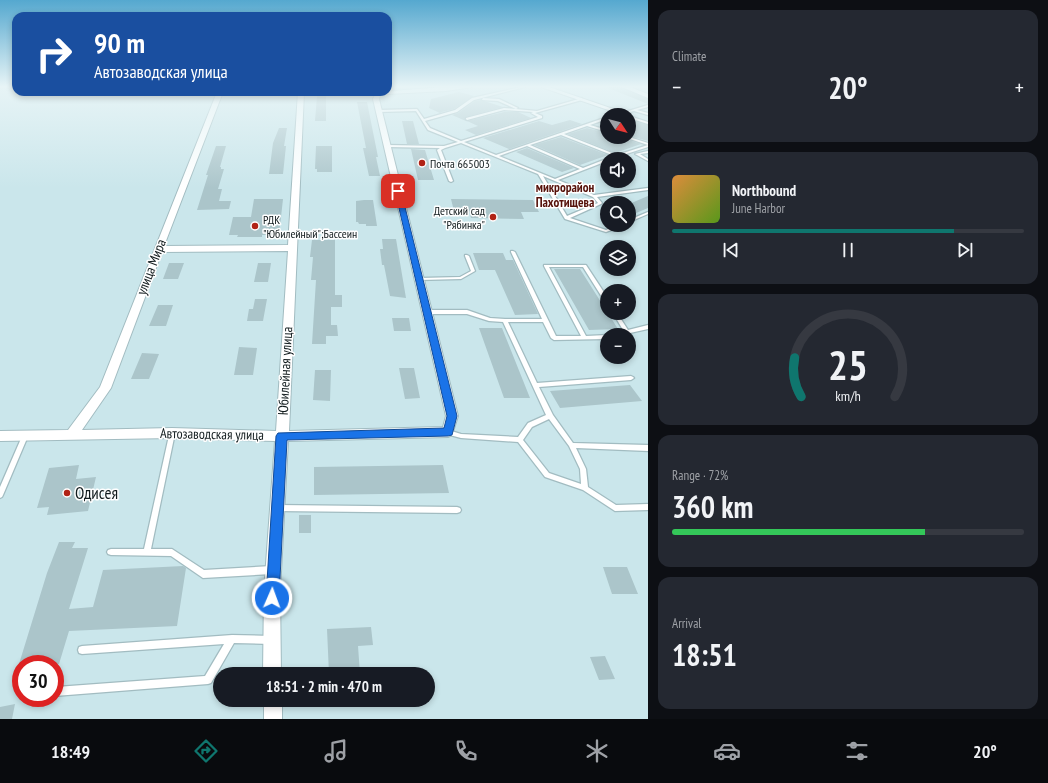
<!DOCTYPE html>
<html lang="en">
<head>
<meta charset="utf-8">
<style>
  :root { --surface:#171b24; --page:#242831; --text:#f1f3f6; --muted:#9ea1a6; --line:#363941; --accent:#0f766e }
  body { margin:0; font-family:"PT Sans Narrow",sans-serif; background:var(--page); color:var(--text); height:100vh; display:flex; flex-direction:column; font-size:15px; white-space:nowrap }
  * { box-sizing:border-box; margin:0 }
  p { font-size:13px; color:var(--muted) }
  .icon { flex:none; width:22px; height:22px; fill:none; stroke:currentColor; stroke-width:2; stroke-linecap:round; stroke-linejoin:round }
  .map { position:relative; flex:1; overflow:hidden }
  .drawer { display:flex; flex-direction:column; gap:10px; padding:10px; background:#0d0f14; width:400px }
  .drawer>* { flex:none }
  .top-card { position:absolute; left:12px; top:12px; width:380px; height:84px; border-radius:12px; box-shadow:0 2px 6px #0003; background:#1a4fa0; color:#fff; overflow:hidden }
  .needle { width:26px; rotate:126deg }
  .controls { position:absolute; left:600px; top:108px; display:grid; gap:8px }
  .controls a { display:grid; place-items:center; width:36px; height:36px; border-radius:50%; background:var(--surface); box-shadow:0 2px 6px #0003; font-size:20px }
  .speed { position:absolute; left:12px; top:655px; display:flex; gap:8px; font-size:20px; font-weight:700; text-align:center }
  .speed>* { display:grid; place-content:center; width:52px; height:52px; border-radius:50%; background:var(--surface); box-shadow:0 2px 6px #0003; line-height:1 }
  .speed .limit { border:6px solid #d22; background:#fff; color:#111 }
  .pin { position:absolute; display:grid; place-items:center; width:34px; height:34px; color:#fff; margin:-17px; border-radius:8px; box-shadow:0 2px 6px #0006 }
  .me { position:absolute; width:44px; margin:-22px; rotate:2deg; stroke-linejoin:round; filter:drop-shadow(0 0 3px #0008) }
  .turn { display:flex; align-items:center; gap:14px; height:84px; padding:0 16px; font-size:18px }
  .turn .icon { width:52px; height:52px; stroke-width:2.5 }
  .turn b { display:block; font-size:28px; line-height:34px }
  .big { font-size:30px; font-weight:800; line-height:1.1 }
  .drawer .widget { flex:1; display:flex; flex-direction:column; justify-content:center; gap:6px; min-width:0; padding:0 14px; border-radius:12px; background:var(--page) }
  .drawer .dial { align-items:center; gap:0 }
  .dial svg { height:104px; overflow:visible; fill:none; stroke:var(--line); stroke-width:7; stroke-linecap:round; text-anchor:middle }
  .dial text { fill:var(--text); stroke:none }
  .song { display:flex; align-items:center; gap:12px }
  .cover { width:48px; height:48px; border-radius:6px; background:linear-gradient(135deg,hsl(30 70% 55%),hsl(90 70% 35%)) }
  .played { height:4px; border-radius:2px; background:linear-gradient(90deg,var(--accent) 80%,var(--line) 80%) }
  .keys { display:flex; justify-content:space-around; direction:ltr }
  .heat { display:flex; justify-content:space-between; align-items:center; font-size:22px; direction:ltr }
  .charge { height:6px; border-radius:3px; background:linear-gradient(90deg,#34c759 72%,var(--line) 0) }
  .trip { position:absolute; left:213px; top:667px; width:222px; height:40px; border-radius:20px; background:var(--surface); box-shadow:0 2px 6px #0003; font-weight:800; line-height:40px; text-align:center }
  .tab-bar { display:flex; height:64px; justify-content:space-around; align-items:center; background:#090b0e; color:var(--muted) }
  .tab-bar .icon { width:28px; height:28px }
  .tab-bar .current { color:var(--accent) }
  .tab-bar b { font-size:18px; color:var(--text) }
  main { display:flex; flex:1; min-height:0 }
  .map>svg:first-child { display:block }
  .building { fill:#abc5ca }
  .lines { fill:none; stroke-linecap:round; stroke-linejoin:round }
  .service-casing { stroke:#a2bcc1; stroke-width:2.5 }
  .minor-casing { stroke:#a2bcc1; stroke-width:2 }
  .service { fill:#fff; fill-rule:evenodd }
  .minor { fill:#fff; fill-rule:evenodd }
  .route { fill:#1a73e8; stroke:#114b97 }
  .poi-dot { fill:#b12215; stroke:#fff; stroke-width:1.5 }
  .labels { text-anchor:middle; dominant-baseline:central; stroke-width:3; stroke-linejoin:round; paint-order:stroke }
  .far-poi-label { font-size:12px; fill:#111b1d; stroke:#fff; text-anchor:start }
  .far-neighbourhood-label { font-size:13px; font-weight:bold; fill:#55110a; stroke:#fff }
  .street-label { font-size:14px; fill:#111b1d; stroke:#fff }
  .near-poi-label { font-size:17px; fill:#111b1d; stroke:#fff; text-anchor:start }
</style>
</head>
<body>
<main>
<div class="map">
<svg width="648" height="719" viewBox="0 0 648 719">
  <rect width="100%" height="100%" fill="#cae6eb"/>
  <!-- building -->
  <path class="building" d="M606,87H621L648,99V104Z
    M459,92L474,96L454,109L442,112L440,113L429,108L431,99Z
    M317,96H326V121H315Z
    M481,100L503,107L466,117V121L452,115L458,113L475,101Z
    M357,102H367L378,157H376L380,176H369L363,148H366Z
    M504,112H518L531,118L476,135L465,130L478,126L467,121Z
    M570,120L582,124L509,149L483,138L539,121L552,125Z
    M629,120L648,125V141L629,136Z
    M402,121H413L419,144H407Z
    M279,128H287L284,146H286L283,174H269L273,143Z
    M587,128L607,133V137H619L641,144L615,153L568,134Z
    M561,137L608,155L580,165L534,145Z
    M216,146H226L220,167H221V169H224L218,189H222L219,201H231L229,209L197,210L208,175H206Z
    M316,146H332V172H317V169H315Z
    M527,148L574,168L562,172L516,152Z
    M411,149L425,150L434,180H418Z
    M648,196V208L629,216V204Z
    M254,199H283L279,235H262V237H237L238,235H229L233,217H251Z
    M451,199L533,200L539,212H521L524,219L471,218L469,211H454Z
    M364,200H373L377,226H366V224H359L358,222H356V201Z
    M382,239H396L406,298L390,296L384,265H382L380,249H383Z
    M312,240H335V295H342V307H331V325H337L338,336H326V344H312L316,280H311L313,257H310Z
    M473,253H503L506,260H513L538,314L515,315L495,270H479Z
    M169,263H184L178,279H163Z
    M258,263H271L268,282H254Z
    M554,269H580L618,329L589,330Z
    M255,299H267L263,321H247L249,309H253Z
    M158,305H173L166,326H149Z
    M392,318H409L411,331H394Z
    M479,328H502L530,398H504Z
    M239,347L257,348L253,375H234Z
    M142,353L159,354L149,379H131Z
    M399,368H414L420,398L405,399Z
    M315,370H331L330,401L313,400Z
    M630,385L642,401L560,408L550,391Z
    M79,465L76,479L96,477L88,511L47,515L49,507L37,508L49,468Z
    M443,465L449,493L314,495V467Z
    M299,515H311V533H299Z
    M59,542H75L72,548H88L69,609L93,607L103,570L183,566L186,568L177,626L69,631L59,664H19L47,573Z
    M603,567H627L638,594H612Z
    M371,627L373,645L358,646L360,674H329L327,629Z
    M605,656L615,679L599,680L590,657Z
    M15,704L12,719H0V707Z"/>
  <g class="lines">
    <defs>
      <path id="service" d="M521,87H525L474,100L457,112L425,121L430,128L461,141L538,117L531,113L533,112L504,110L467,120L466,119V118L504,108L537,111L582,98V100L535,113L542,116V118L464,142L496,155L607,117V119L590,125L607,130V132L587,126L564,134L617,155L648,145V147L617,157L561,135L530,145L583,168L606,159H607V161L558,180L594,195L648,188V190L597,197L602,203L601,204L570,218L606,230L617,225H623L622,226L606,232L565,219L538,174L461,143L445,148L441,150L453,181L451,182L449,181L437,150L440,148L387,147L385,146L387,145L444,146L458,142L428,130L416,111L379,112L378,110L417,109L424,119L455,110L472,98ZM527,146L580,169L555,179L499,156ZM543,176L593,197L598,203L567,216Z
        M483,98L499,99L518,108L516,109L498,101L482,100Z
        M648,105V107L637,110L648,113V115L634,111L619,115H615Z
        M629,116L648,122V124L629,118Z
        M624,137H629L648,143V145Z
        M648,151V153L640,154L648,159V161L635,154Z
        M648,212V214L629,222V220Z
        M511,251H513L515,252L556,336H581L544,266V265H586L607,297V302H605L583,267H549L586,336L607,335V339L554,340L551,338L543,322H508L537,383L631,376L633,377L634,378L631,380L539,387L553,415L573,443L648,445V451L576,448L586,469L588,487L616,505L648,504V510L615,511L583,490L545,477L518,442L461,438L446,434L445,432L446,430H448L461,434L518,437L528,423L546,415L503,322L489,321L467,314H428L426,312L428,310H467L490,318L505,319H542L511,252ZM549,419L569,446L580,469L581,484L549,473L523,440L532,427Z
        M465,255H467L469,256L475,271L461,279L420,280L418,279L420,278L460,277L471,271L465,256Z
        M613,313H617L628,330L648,325V329L630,333L632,336L629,338V335H626Z
        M170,431H174L175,433L151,549H172L175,551L204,570L272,566L275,567L276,570L275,573L272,574L203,578L171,556L111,555L108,554L107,552L108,550L111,549H144Z
        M23,434H27L28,436L3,495L2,497L0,498V487Z
        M278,505L457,507L460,508L461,510L460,512L457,513L278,511L275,510L274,508L275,506Z
        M232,635L271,636L274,637L275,640L274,643L271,644L234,643L211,683L208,684L55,696V688L56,687L205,676L224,644L82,654L79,653L78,650L79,647L82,646Z"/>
      <path id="minor" d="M444,87H472L446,91L388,94L386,92L380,95L379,99L458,416L452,435L448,437L288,441L280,591L281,674H263L264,591L275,441L172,438L0,441V431L68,430L100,387L217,92H223L164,246L288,245L298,92H304L289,431L443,427L446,416L373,99L376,93L378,92ZM288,251L276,431L172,428L82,430L111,388L162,252Z
        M541,87H549L625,113L620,114Z
        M622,87H630L648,94V98Z
        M264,700H282V719H264Z"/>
    </defs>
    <!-- service casing -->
    <use href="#service" class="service-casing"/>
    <!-- minor casing -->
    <use href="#minor" class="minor-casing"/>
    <!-- service -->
    <use href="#service" class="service"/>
    <!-- minor -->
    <use href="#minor" class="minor"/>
  </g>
  <!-- sky -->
  <linearGradient id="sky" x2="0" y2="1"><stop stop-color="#55a8cf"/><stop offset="0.46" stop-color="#e7f4f6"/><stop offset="1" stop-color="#e7f4f6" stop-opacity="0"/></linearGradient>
  <rect width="648" height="188" fill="url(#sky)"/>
  <!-- route -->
  <path class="route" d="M398,189L401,191L457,416L452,435L448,436L287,440L279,598L277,602L272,604L267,602L266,598L276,436L278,433L444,428L447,416L395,191Z"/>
  <!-- markers -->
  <g class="poi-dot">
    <circle cx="422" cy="163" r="4"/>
    <circle cx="493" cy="217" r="4"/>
    <circle cx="255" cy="226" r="4"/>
    <circle cx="67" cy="493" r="4"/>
  </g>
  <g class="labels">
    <!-- far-poi labels -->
    <g class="far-poi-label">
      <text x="430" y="163">Почта 665003</text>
      <text x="485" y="210" text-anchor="end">Детский сад<tspan x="485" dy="14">"Рябинка"</tspan></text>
      <text x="263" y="219">РДК<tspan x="263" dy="14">"Юбилейный";Бассеин</tspan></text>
    </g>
    <!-- far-neighbourhood labels -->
    <g class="far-neighbourhood-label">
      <text x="565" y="187">микрорайон<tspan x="565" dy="15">Пахотищева</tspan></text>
    </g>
    <!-- street labels -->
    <g class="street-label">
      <text transform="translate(151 267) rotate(-69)">улица Мира</text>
      <text transform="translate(285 371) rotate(-87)">Юбилейная улица</text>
      <text transform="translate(212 434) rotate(1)">Автозаводская улица</text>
    </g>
    <!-- near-poi labels -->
    <g class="near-poi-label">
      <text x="75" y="493">Одисея</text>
    </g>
  </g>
</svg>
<div class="controls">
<a><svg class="needle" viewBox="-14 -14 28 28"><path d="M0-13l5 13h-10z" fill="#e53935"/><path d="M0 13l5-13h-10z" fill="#9ea1a6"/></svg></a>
<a><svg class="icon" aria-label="sound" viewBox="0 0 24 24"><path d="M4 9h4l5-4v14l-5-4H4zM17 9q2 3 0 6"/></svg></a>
<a><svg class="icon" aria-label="search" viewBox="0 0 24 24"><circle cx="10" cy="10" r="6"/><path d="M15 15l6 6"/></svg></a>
<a><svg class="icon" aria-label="layers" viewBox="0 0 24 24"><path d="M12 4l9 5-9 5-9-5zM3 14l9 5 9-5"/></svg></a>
<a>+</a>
<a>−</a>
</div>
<div class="speed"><div class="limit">30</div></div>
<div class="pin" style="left:398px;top:191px;background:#d93025"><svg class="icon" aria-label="arrive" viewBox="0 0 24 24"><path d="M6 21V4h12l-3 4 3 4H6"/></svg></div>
<svg class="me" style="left:272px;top:598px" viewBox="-20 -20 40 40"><circle r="17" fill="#1a73e8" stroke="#fff" stroke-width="3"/><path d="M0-11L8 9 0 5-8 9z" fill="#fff"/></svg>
<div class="trip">18:51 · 2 min · 470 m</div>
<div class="top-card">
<div class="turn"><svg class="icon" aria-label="right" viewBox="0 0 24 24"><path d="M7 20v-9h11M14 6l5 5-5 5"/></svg><div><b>90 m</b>Автозаводская улица</div></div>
</div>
</div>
<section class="drawer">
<div class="widget"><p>Climate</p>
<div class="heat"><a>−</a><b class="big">20°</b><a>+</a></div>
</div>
<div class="widget">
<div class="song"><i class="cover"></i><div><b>Northbound</b><p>June Harbor</p></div></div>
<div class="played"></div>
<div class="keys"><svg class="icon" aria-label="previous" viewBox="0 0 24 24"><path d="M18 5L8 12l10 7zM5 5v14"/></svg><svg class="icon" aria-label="pause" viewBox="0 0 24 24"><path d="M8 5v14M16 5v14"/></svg><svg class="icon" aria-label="next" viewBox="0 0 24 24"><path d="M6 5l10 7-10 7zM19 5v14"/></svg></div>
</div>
<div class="widget dial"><svg viewBox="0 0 100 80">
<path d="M14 69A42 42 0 1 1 86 69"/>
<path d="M14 69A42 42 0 0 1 9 39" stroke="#0f766e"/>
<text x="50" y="56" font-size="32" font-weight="700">25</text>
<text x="50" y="72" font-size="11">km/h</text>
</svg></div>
<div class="widget"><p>Range · 72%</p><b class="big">360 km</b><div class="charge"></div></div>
<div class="widget"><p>Arrival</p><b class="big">18:51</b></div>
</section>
</main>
<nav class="tab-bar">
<b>18:49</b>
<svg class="icon current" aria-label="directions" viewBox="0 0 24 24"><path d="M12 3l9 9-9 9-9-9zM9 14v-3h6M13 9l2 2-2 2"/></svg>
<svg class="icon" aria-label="music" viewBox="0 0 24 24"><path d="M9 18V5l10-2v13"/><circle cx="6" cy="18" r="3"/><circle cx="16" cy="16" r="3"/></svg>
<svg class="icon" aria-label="phone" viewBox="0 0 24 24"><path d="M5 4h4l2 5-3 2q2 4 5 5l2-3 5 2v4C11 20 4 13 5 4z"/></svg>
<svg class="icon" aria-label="climate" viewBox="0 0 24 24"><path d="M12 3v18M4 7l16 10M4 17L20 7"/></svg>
<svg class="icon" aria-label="car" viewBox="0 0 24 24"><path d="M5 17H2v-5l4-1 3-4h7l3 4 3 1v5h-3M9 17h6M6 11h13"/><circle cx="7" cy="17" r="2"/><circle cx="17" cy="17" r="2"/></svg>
<svg class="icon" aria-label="filters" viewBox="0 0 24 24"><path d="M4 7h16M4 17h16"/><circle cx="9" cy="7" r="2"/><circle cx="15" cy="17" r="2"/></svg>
<b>20°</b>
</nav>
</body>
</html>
